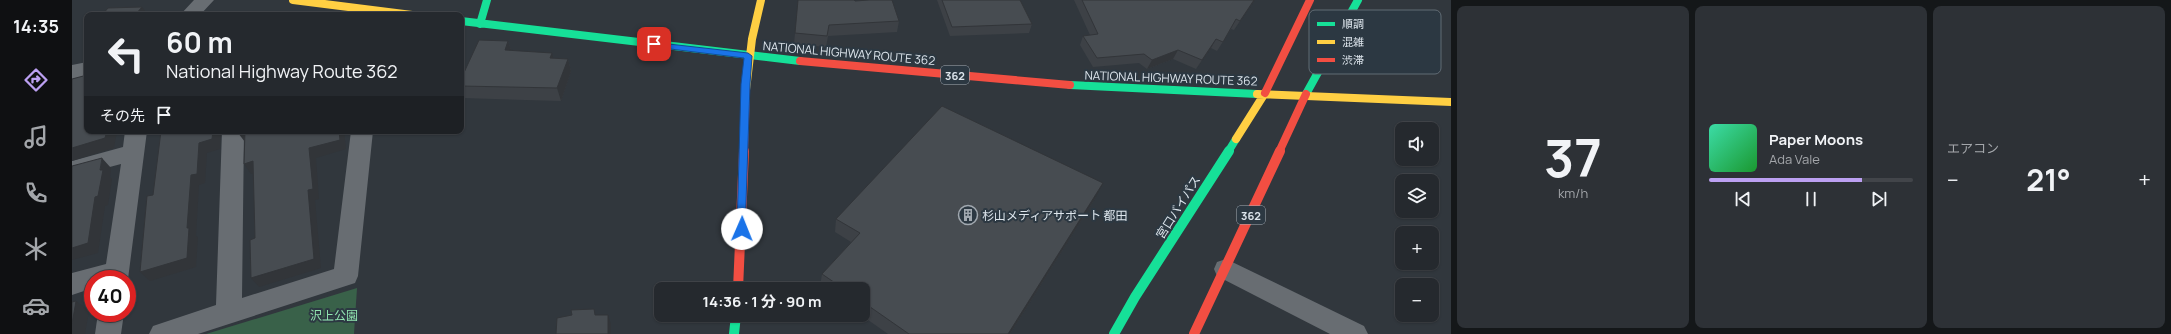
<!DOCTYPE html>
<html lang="ja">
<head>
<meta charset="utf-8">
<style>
  :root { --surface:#25292e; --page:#2d3136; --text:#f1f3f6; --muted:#a3a6aa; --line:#42454a; --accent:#bca0f2 }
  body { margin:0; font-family:Manrope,"Noto Sans JP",sans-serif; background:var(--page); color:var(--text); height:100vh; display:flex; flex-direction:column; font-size:15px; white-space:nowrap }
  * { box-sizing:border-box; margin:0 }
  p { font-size:13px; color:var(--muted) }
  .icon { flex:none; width:22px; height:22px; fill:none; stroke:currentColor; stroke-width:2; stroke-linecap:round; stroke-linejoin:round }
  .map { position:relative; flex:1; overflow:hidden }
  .sheet { display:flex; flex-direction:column; gap:6px; padding:6px; background:#141719; width:720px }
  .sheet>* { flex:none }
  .guide { position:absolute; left:12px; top:12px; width:380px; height:122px; border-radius:8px; box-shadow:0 1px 3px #0004,0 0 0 1px var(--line); background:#25292e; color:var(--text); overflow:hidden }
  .tools { position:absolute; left:1323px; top:122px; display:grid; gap:8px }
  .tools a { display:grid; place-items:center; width:44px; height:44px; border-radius:8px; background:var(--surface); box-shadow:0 1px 3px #0004,0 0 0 1px var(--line); font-size:20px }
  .speed { position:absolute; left:12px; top:270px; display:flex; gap:8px; font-size:20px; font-weight:700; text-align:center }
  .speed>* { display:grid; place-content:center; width:52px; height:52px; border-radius:50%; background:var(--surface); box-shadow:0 1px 3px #0004,0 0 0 1px var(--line); line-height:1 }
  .speed .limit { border:6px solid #d22; background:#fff; color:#111 }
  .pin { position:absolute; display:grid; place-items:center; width:34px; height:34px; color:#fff; margin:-17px; border-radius:8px; box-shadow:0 2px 6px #0006 }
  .me { position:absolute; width:44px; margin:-22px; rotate:1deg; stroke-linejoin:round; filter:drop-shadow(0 0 3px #0008) }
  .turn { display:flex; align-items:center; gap:14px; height:84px; padding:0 16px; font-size:18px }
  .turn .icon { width:52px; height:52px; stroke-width:2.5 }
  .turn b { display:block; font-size:28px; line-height:34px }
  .then { display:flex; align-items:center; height:38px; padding:0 16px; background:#0003; gap:8px; font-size:15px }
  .big { font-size:30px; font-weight:700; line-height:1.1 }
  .sheet .widget { flex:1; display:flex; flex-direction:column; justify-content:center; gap:6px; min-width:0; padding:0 14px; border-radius:8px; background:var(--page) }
  .sheet .dial { align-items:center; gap:0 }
  .dial b { font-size:52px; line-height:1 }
  .song { display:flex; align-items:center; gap:12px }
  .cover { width:48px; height:48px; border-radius:6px; background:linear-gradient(135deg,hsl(160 70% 55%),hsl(130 70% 35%)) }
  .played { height:4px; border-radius:2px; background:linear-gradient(90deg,var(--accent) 75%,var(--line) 75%) }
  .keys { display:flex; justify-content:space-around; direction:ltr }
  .heat { display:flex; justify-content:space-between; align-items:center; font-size:22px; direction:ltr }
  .sheet .tiles { flex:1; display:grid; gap:6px; grid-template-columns:repeat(3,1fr) }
  .trip { position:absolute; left:582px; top:282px; width:216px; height:40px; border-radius:8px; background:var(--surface); box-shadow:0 1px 3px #0004,0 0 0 1px var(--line); font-weight:700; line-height:40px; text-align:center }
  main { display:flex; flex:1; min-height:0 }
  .tabs { display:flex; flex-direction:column; width:72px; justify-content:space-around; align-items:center; background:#0f1012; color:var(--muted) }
  .tabs .icon { width:28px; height:28px }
  .tabs .current { color:var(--accent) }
  .tabs b { font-size:18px; color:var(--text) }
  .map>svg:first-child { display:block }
  .green { fill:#396149 }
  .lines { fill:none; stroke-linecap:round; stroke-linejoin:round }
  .street { fill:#686d72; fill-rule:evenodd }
  .fast-far1 { stroke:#16e098; stroke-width:8 }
  .fast { stroke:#16e098; stroke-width:10 }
  .slow { stroke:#ffcf43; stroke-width:8 }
  .jam-far1 { stroke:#f24e42; stroke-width:8 }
  .jam { stroke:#f24e42; stroke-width:10 }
  .wall { fill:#3d4146 }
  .shaded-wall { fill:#323539 }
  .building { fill:#474c51; stroke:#323539 }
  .route { fill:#1a73e8; stroke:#114b97 }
  .labels { text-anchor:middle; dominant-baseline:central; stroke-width:4; stroke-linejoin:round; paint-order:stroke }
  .shield { fill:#2c3842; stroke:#a8b1b9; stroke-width:1 }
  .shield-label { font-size:11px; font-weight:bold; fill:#dde5ec }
  .street-label { font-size:12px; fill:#dde5ec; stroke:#2c3842 }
  .poi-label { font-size:12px; fill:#dde5ec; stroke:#2c3842; text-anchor:start }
  .park-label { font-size:12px; fill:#91e5b0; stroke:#2c3842 }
  .key { fill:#2c3842; stroke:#616c75; stroke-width:1 }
  .key-label { font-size:11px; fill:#dde5ec }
</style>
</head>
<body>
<main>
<nav class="tabs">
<b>14:35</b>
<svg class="icon current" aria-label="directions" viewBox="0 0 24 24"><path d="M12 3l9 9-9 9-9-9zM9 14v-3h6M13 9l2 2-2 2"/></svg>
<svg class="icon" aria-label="music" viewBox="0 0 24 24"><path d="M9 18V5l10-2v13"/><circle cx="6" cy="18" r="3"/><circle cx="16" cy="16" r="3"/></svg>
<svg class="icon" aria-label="phone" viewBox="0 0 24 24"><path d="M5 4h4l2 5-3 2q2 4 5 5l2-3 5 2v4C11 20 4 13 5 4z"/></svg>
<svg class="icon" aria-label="climate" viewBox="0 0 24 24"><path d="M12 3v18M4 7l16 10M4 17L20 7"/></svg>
<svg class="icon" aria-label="car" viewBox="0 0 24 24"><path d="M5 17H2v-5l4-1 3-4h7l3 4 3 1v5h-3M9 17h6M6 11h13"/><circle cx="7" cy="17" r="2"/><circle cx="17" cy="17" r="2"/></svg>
</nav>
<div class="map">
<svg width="1379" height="334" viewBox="0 0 1379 334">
  <rect width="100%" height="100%" fill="#31373d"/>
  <!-- green -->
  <path class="green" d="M285,288L282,334H134Z"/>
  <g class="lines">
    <!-- street -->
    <path class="street" d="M122,0H142L128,15H108Z
      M15,62V76L0,79V65Z
      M53,131H75L56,279L55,282V279H21V288L0,295V273L34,264L49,164L0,177V161L51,147Z
      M150,131H172L170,298L262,269L279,131H301L286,276L283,283L126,334H77L81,326L144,305Z
      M1154,259L1292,326L1296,334H1258L1145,276L1142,269L1145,262Z
      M26,313H52L49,334H23Z"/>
    <!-- fast-far1 -->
    <path class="fast-far1" d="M389,21L728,61
      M408,24L415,0
      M998,85L1185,94
      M1234,94L1286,0
      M1156,152L1164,139"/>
    <!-- fast -->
    <path class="fast" d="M662,334L664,315
      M1042,334L1063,297L1157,151"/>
    <!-- slow -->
    <path class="slow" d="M221,0L340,15
      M674,90L680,39L689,0
      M1185,94L1379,102
      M1164,139L1193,93"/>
    <!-- jam-far1 -->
    <path class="jam-far1" d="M728,61L998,85
      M1193,93L1238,0
      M672,152L674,90
      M1207,152L1234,94"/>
    <!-- jam -->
    <path class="jam" d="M666,289L672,151
      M1122,334L1208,151"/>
  </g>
  <!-- wall -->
  <path class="wall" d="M865,0H948L960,24L957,33L878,36Z
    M1002,0H1183L1162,30L1159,29L1145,51L1139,48L1124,69L1101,59L1075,69L1067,63L1021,67L1008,45L1011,36L1018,35Z
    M783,1L827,21L825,32L756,36L754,47L722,44L723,33Z
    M436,41L439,50L482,58L496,59L499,71L489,101L391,98L389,93V79Z
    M1024,197L938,334H816L789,315H791V289H752L748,286L750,274L779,242L763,232L764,219Z"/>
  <!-- shaded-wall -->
  <path class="shaded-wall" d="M1182,0H1183L1162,30Z
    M70,7L76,15H63Z
    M1144,39L1139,48L1124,69Z
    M436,41L440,53L433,50Z
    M1106,50L1101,59L1075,69L1080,60Z
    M480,53L483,65L478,58Z
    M496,59L499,71L489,101L485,88Z
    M35,131H45L42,148L0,161V148Z
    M141,131H149L148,149L135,153L133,183L127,185L124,236L126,237L124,267L78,281L68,272L115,228L119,175L127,143Z
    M173,131V142L166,133Z
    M267,131H272L274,149L244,158L247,199L243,200L249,268L187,287L179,278L236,190L237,148Z
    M30,158L39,168L38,177L40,179L36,205L33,206L26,253L0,260V248L28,170Z
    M181,161L189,171L179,174L172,164Z
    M1031,183L1024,197L938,334H936Z
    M4,301L17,311L13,334H0V324Z
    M536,315L539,324V334H536Z"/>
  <!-- building -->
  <path class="building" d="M726,0H782L783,1L797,0H820L827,21L757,25L755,36L723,33Z
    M870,0H948L960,24L880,27Z
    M1010,0H1182L1168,21L1164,19L1151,42L1144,39L1130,60L1106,50L1080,60L1072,54L1025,58L1011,36L1026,34Z
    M70,7L63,15H30L36,8Z
    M407,40L436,41L433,50L480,53L478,58L496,59L485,88L389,86V79Z
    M15,75V131H35L33,138L0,148V79Z
    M870,106L1031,183L936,334H837L791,302V289H772L750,274L788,233L764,219Z
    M89,131H141L140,139L127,143L125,174L119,175L115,228H117L115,258L68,272L75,196L81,195Z
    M173,131H267L268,140L237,148L241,189L236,190L242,259L179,278L178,240L183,238L181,161L172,164Z
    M30,158L28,170H31L26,196L23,197L16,243L0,248V166Z
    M4,301L0,324V302Z
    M522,309L523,315H536V334H484L485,318L500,315L499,310Z"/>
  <!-- route -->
  <path class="route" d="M579,42L676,53L680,56L678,84L673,231H666L665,229L669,84L672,58L582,47L578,44Z"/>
  <!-- icons -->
  <defs>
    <symbol id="building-ring" viewBox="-11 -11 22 22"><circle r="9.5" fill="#2c3842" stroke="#a1a8af" stroke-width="1.5"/><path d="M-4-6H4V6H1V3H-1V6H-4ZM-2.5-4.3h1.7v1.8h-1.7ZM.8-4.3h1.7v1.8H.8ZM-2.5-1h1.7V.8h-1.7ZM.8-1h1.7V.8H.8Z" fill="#a1a8af"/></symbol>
  </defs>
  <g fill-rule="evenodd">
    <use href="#building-ring" x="885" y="204" width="22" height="22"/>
  </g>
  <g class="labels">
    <!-- shield labels -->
    <g class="shield">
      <rect x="869" y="66" width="28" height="18" rx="3"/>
      <rect x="1165" y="206" width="28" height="18" rx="3"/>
    </g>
    <g class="shield-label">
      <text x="883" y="75">362</text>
      <text x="1179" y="215">362</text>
    </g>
    <!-- street labels -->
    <g class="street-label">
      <text transform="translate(777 53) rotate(5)">NATIONAL HIGHWAY ROUTE 362</text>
      <text transform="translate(1099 78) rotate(2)">NATIONAL HIGHWAY ROUTE 362</text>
      <text transform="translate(1106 207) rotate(-58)">宮口バイパス</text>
    </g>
    <!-- poi labels -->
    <g class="poi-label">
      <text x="910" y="215">杉山メディアサポート 都田</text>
    </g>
    <!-- park labels -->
    <g class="park-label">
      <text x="262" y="315">沢上公園</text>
    </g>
  </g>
  <!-- legend -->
  <rect x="1237" y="10" width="132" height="64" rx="6" class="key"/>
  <rect x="1245" y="22" width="18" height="4" fill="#16e098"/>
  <rect x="1245" y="40" width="18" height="4" fill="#ffcf43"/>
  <rect x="1245" y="58" width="18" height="4" fill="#f24e42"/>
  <g class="key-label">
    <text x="1270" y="28">順調</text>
    <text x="1270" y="46">混雑</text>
    <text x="1270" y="64">渋滞</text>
  </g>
</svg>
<div class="tools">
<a><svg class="icon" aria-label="sound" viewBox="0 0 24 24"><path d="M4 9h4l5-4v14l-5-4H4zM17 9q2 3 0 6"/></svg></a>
<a><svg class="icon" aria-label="layers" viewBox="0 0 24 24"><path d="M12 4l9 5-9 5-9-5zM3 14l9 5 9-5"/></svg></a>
<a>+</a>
<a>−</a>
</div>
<div class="speed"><div class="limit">40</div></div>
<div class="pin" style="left:582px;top:44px;background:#d93025"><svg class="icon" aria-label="arrive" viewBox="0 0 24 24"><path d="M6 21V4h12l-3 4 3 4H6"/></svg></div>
<svg class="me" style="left:670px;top:229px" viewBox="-20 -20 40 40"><circle r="19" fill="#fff"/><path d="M0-13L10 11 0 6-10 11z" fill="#1a73e8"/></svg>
<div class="trip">14:36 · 1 分 · 90 m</div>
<div class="guide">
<div class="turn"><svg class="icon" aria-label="left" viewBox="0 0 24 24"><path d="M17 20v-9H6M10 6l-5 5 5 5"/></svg><div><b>60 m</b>National Highway Route 362</div></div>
<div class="then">その先<svg class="icon" aria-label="arrive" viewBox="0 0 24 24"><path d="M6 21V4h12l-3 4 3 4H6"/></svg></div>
</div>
</div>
<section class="sheet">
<div class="tiles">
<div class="widget dial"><b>37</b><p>km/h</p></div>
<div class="widget">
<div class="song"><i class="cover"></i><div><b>Paper Moons</b><p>Ada Vale</p></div></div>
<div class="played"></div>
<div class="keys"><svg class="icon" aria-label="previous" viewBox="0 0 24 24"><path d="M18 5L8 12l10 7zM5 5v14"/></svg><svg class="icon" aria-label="pause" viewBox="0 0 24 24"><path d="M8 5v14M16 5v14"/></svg><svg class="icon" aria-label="next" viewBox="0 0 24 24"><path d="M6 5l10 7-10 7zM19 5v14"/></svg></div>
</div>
<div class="widget"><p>エアコン</p>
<div class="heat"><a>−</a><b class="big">21°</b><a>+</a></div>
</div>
</div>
</section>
</main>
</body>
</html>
